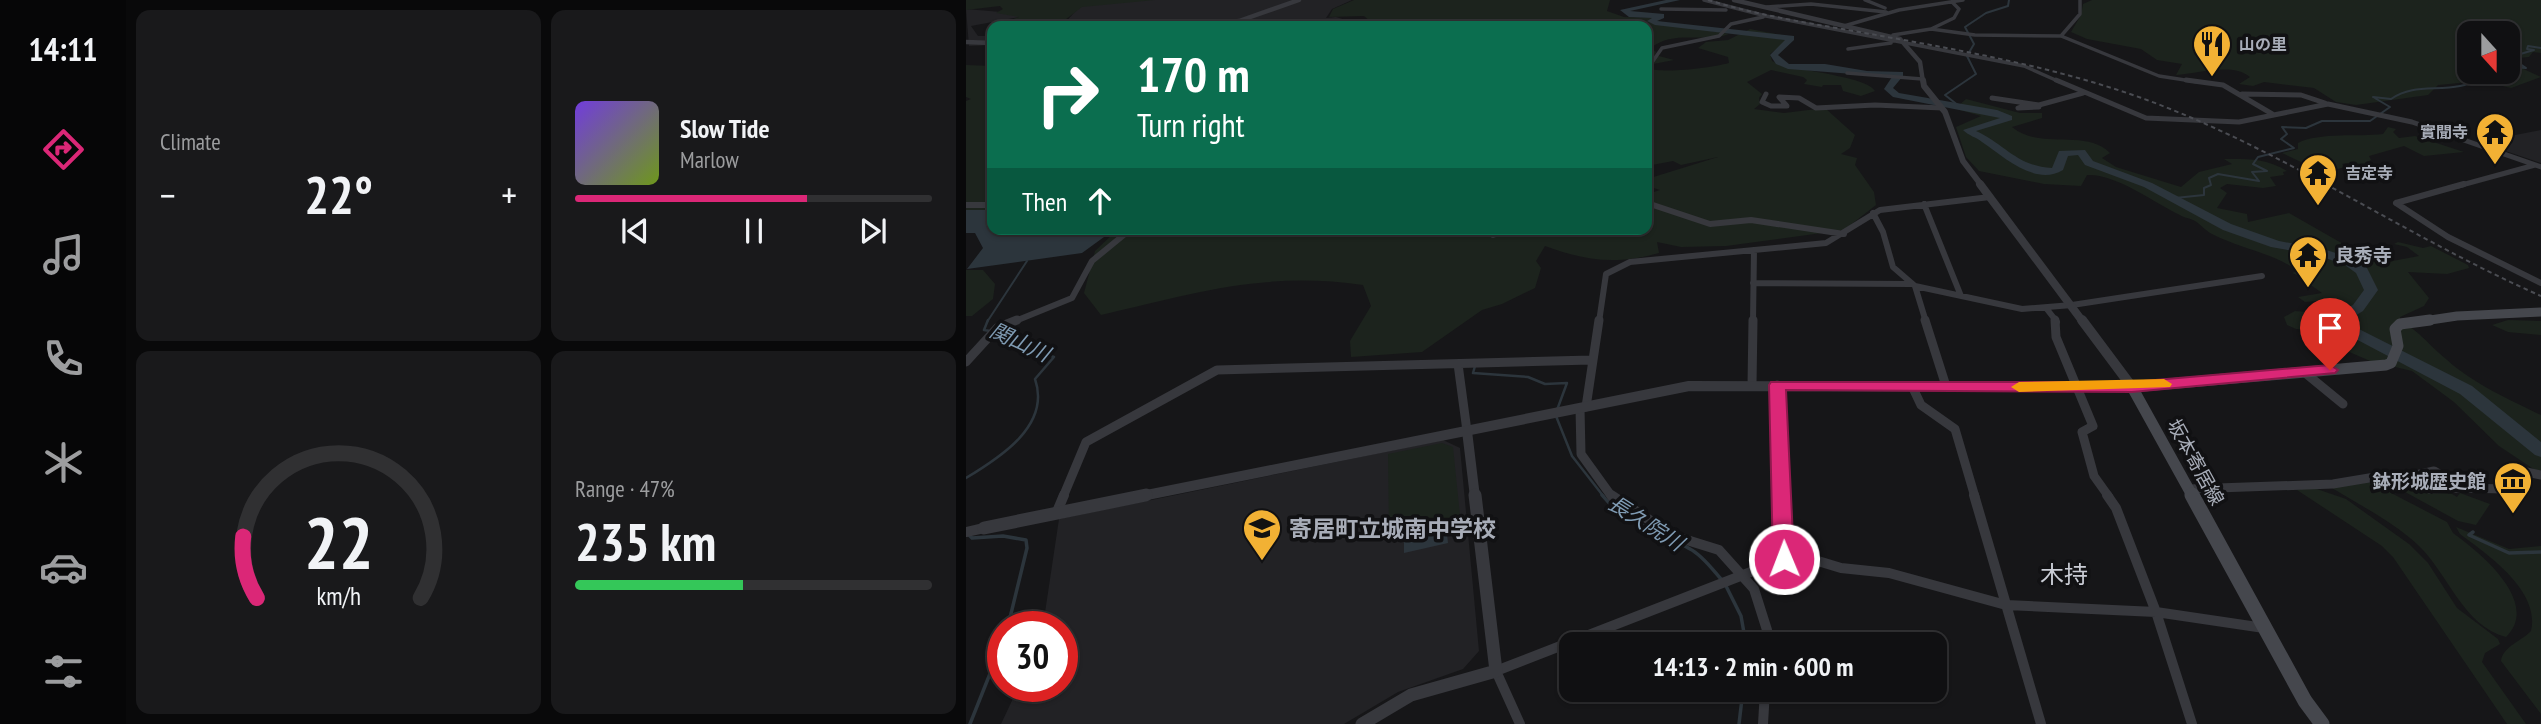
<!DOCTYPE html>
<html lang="en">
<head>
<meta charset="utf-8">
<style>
  :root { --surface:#101012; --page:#19191b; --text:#f1f3f6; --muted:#9c9d9f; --line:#303032; --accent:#db2777 }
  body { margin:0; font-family:"PT Sans Narrow","Noto Sans JP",sans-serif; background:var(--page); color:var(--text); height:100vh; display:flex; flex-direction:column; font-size:26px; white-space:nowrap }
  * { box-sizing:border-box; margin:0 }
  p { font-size:23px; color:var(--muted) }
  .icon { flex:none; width:38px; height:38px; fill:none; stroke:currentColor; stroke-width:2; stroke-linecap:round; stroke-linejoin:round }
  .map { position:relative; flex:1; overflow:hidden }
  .panel { display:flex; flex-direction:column; gap:10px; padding:10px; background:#09090a; width:840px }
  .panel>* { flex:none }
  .hud { position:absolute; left:21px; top:21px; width:665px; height:214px; border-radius:14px; box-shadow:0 2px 5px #0004,0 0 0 2px var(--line); background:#0b6e4f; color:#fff; overflow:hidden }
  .needle { width:46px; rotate:159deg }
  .buttons { position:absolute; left:1491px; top:21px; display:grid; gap:14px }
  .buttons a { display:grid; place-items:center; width:63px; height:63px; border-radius:14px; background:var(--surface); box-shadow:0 2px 5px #0004,0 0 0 2px var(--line); font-size:35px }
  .speed { position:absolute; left:21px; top:611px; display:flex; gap:14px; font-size:35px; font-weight:700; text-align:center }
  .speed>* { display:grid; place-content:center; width:91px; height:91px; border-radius:50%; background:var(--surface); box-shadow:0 2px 5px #0004,0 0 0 2px var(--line); line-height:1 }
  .speed .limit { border:10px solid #d22; background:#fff; color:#111 }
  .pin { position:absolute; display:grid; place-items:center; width:60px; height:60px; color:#fff; margin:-72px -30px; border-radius:50% 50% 50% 0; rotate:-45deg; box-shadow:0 0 7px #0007 }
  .pin .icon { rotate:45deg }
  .me { position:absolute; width:77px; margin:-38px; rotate:359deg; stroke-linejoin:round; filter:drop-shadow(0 0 5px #0008) }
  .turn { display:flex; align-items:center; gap:24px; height:147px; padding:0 35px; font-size:32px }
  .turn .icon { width:91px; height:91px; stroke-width:2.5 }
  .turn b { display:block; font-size:49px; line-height:60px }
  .then { display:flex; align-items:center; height:66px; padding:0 35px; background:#0003; gap:14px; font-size:26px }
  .big { font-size:52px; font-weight:800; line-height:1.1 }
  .panel .card { flex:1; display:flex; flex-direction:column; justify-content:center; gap:10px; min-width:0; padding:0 24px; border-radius:14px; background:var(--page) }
  .panel .dial { align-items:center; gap:0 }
  .dial svg { height:182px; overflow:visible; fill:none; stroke:var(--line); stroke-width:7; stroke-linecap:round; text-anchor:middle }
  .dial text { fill:var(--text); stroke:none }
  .song { display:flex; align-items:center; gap:21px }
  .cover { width:84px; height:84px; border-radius:10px; background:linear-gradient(135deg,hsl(260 70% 55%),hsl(80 70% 35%)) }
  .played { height:7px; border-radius:4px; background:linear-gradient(90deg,var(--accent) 65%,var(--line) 65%) }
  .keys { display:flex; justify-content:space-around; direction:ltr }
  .heat { display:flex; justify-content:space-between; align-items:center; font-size:38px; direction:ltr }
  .charge { height:10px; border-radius:5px; background:linear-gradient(90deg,#34c759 47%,var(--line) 0) }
  .panel .tiles { flex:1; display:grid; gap:10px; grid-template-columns:repeat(2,1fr) }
  .trip { position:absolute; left:593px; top:632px; width:388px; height:70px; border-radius:14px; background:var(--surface); box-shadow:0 2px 5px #0004,0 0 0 2px var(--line); font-weight:800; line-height:70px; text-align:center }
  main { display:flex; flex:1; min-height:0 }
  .tab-bar { display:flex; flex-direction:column; width:126px; justify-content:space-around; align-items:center; background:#060607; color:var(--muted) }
  .tab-bar .icon { width:49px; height:49px }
  .tab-bar .active { color:var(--accent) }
  .tab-bar b { font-size:32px; color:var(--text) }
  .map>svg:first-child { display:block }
  .built { fill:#222225 }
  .green { fill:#1c231d }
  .water { fill:#2c353c }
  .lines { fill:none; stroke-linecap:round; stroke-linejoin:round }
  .stream-far2 { stroke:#2c353c; stroke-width:2 }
  .stream-far1 { stroke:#2c353c; stroke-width:2.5 }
  .stream { stroke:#2c353c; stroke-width:3.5 }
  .river { fill:#2c353c; fill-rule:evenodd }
  .minor-far4 { stroke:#37383d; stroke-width:3.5 }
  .minor-far3 { stroke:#37383d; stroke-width:5 }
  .minor-far2 { stroke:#37383d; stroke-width:6 }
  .minor-far1 { stroke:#37383d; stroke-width:9 }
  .minor { stroke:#37383d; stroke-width:10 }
  .tertiary-far4 { stroke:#37383d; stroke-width:4.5 }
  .tertiary-far3 { stroke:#37383d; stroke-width:6 }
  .tertiary-far2 { stroke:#37383d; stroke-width:8 }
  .tertiary-far1 { stroke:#37383d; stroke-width:10 }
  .tertiary { stroke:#37383d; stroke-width:13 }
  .secondary-far2 { stroke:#45474d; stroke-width:9 }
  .secondary-far1 { stroke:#45474d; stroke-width:11 }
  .secondary { stroke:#45474d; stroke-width:15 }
  .rail { stroke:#4a4c52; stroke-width:2; stroke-dasharray:4.5 3.5; stroke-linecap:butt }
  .route { fill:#db2777; stroke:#8e194d; stroke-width:2 }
  .slow { fill:#f59e0b }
  .labels { text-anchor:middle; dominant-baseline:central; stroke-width:7; stroke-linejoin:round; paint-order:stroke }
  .far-poi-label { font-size:16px; font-weight:bold; fill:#a8adb8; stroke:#111113; text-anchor:start }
  .poi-label { font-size:19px; font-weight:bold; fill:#a8adb8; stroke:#111113; text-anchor:start }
  .street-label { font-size:19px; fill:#a8adb8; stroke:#111113 }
  .water-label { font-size:21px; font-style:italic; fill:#7f9bb3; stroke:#111113 }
  .near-poi-label { font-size:23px; font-weight:bold; fill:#a8adb8; stroke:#111113; text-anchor:start }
  .near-neighbourhood-label { font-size:24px; fill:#c9ccd4; stroke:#111113 }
</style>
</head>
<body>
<main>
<nav class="tab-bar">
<b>14:11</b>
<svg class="icon active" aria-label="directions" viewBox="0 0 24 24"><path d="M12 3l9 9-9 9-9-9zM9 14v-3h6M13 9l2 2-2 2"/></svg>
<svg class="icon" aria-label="music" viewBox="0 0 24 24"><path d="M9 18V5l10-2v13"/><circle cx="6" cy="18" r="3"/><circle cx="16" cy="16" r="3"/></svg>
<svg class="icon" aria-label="phone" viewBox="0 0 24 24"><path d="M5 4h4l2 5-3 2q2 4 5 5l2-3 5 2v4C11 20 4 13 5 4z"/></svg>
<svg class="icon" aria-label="climate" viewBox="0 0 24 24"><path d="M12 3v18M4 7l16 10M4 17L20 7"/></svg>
<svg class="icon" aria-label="car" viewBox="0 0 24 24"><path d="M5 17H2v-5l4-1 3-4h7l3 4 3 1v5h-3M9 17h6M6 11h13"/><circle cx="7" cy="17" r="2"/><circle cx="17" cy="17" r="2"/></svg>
<svg class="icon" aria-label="filters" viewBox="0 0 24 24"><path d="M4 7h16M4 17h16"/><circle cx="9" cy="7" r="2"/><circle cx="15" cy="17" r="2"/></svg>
</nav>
<section class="panel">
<div class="tiles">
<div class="card"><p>Climate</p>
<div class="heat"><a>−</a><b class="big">22°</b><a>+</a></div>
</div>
<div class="card">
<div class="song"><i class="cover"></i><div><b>Slow Tide</b><p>Marlow</p></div></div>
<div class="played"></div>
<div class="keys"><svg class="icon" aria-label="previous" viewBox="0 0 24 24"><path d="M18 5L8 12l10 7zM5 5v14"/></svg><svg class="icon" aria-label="pause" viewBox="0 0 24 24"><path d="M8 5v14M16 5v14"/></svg><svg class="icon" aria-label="next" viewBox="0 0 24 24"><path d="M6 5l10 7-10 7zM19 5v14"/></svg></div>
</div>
<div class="card dial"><svg viewBox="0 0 100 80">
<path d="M14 69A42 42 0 1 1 86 69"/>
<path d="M14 69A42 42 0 0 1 8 42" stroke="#db2777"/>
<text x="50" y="56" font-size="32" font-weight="700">22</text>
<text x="50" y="72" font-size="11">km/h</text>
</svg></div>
<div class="card"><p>Range · 47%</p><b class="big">235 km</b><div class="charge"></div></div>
</div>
</section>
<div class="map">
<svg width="1575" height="724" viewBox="0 0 1575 724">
  <rect width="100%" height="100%" fill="#161618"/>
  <!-- built -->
  <path class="built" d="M180,0H386L366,9L360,18L370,17L399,26H90L98,24L114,6Z
    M0,9L35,12L58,16L5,26L12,36H26V45L3,46Z
    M1575,130V163L1519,144L1544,136Z
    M477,440L494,448L513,651L497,669L432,692L378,724H35L53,686H96V626H77L93,519Z"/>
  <!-- green -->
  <path class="green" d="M0,0H189L116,7L95,23L79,26H27L53,17L30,13L37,9L34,6L0,10Z
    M388,0H644L641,11L658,17L697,18L691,21L763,34C738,44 709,29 685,48L690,52L689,55L708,60L682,65L681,68C698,74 744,68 763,63L762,57L732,48L740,42L762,40L784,29L826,37L804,54L806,61C827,71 901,76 909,91L895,96L877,91L875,85H857L856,87L838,84L841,80L837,77L805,70L781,82L796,94L793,98L794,104L788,109L818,113L859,108L889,135L884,148L875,154L891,158L889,165L908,192L910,205L878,230L760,246L715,247L691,242L693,253C650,265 620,261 579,246L570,261L575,268L569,288L536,304L516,310L456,352L385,357L384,341L405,306L397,285C299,271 229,293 135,315L118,293L129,251L152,229H681V190L685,193L694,190L681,186V179L752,157L715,165L707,161L681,166V26H404L406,23L398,16L363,17L367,9Z
    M1126,0H1575V53L1567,52L1563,57L1542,59V33H1503V72H1542V62L1575,77L1545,88L1515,81L1472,85L1462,95L1390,105L1370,102L1348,88L1298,82L1287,86L1273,84L1284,77C1266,62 1231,74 1210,75L1216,64L1191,60L1175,49L1121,39L1105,32L1115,15L1117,4Z
    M0,65L26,66V210H0V101L5,99L0,97Z
    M1000,99L1054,113H1076V118L1046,127C1075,151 1119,128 1144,153L1136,158L1150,167L1215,187L1233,172L1266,164L1258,159C1282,159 1300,158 1321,171L1317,172L1318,175L1304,177L1310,186L1297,188L1261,184L1254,188L1261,193L1251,208L1281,214L1282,222L1323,213L1386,249L1421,262L1453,256L1441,247L1428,244L1432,242L1457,248L1465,246L1502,265L1503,268L1481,274L1442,272L1463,298L1458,306L1434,317V320C1455,333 1462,344 1480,359C1506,383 1544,400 1575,415V474L1533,446L1488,402L1446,371L1404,361L1372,347L1350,326L1352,331L1330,329L1321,325L1318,317L1329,311L1341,312L1349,325L1345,304L1351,301L1339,302L1332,297L1356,293L1339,281L1342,279L1326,273L1332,271C1305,252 1278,250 1246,234C1240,231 1235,225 1229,221C1224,218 1218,218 1214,215C1189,203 1149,173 1121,175L1115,186L1078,184L1013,171L1000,157L990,127L1015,116L994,110L992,106Z
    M1422,127L1430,129L1427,132L1433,138L1449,136L1498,152L1458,156L1438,146L1403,156L1405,160L1401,162L1405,167C1394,169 1386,161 1376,164L1379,167L1361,172L1339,168L1335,162L1316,153L1332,149V143C1353,132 1393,137 1417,134Z
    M17,270L29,284L27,299L6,316H0V270Z
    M1542,320L1575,321V335L1542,332L1526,325Z
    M476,443L487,447L494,516L423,532L422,454Z
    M1404,482L1481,522L1487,533C1515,553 1575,603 1540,637C1497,626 1482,573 1452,545C1426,521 1395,506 1366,488Z
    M1421,482L1481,491L1491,497L1494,493L1524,504L1510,525L1492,521Z
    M1345,487L1380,499L1443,544L1462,563L1491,608L1532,639L1534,644L1519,653L1516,662L1560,724H1541L1427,557L1416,546L1331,490Z
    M1490,527L1543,549L1575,546V714L1535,661C1537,646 1556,641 1565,631C1575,590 1519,553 1494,534Z"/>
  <!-- water -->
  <path class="water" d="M0,210H26V229H70L73,237L110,229H149L116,253L1,269L17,248L9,233H0Z
    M480,524L482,543L438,553V533Z"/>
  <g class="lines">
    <!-- stream-far2 -->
    <path class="stream-far2" d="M1542,67L1560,68L1544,57L1568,50L1561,49L1562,46L1575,48
      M993,106L979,95L1010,74L1001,56L1008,44L999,27L1020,13L1042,6L1043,0
      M1209,198L1238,195V188L1245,185L1243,178L1252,174L1293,181L1286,172L1301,171L1287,164L1292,157L1328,148L1315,139L1321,134L1316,127L1340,128L1356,121H1404L1424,107L1407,97L1425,99C1446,84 1469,91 1494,86C1506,84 1510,78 1525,78L1527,73L1542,70
      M21,322L61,261"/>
    <!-- stream-far1 -->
    <path class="stream-far1" d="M22,320L18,330L24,331
      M509,366L507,373L562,377L579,384L601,383L591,410
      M590,416L606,456L638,497
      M0,478C35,457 85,425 69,379L88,357L37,339L34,330"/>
    <!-- stream -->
    <path class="stream" d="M636,495C657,522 696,532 724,549C736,555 746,569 755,579
      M1507,532L1503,535L1543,553L1575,552
      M2,534L6,538L37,536L60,540L61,548L42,626
      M759,584L775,616L780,644
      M4,724L37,641
      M773,724L777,690"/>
    <!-- river -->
    <path class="river" d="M700,0H714L664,11L698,14V18L691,21L828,36V40L812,55L823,64H859L901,71L937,72V76L927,88L933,93L1031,110L1046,116V120L1010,131C1039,144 1050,166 1086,168L1093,151L1119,150L1127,161L1186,183L1265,224L1313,241L1357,249L1389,259L1401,268L1412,290L1397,311L1379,322L1506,386L1575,442V457L1569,455L1494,394L1367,327L1363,318L1365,315L1387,305L1398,290L1390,273L1379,265L1354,256L1305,247L1257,230L1178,187L1119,165L1112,155L1102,156L1097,170C1069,187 1037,156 1016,142C1010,137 1003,136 997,130L1034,118L927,97L918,89L926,77L822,69L810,64L804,55L819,40L689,25L681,21L686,18L663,17L654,10Z"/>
    <!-- minor-far4 -->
    <path class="minor-far4" d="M738,0L800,16L1058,66L1094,82
      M899,0L919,8
      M801,7L845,4L920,12
      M695,9L760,10
      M878,26L933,10L997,0
      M965,29L988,18L993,9L987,3
      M927,35L965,29L1009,35L1095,36L1193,76L1232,82
      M1095,36L1114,14V0
      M882,49L925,43
      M687,61L696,48L753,36L765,24L797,17
      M881,73L956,79"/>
    <!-- minor-far3 -->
    <path class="minor-far3" d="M1090,80L1180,118L1273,122L1362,104L1446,122L1575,167
      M1220,80L1257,85L1308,115
      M800,94L796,102L805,106H821L813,97L833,98L850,108L909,105L976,108
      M1276,94L1335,95L1359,103
      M1026,98L1073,105L1117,93
      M1060,105L1052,108L1073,107
      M1492,186L1569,165"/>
    <!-- minor-far2 -->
    <path class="minor-far2" d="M681,203L744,224L785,220L878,234
      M1430,203L1482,237L1575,283
      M1430,203L1498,184
      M958,204L995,296
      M0,205H26
      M907,213L917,232L927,267L949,286L1056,309L1106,305L1296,276
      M527,235L543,229
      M787,283L945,284
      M949,286L960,322
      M1080,308L1091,322
      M47,322L106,298L126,261L165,229
      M633,322L640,274L664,262L860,243L914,210L1024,197
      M787,322L788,250"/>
    <!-- minor-far1 -->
    <path class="minor-far1" d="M959,320L980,386
      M1089,320L1090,337L1127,426L1116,432L1128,476L1143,497
      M0,362L31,328L51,320
      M492,364L501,431
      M1338,372L1377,404
      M786,385L787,320
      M811,385L816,497
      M946,386L955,405L989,429L1009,497
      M620,407L633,320
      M614,408L615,454L646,497
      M1431,479L1468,471L1497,488L1538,489L1545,487L1556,471L1575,475
      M1223,489L1367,484L1415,476L1463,489L1497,488
      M97,497L120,442L251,370L625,360"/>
    <!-- minor -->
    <path class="minor" d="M645,495L708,536L753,550L788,589L801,630L800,644
      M815,495L818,559
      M1008,495L1075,724
      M1141,495L1150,508L1190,612L1226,724
      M90,514L98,495
      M0,532L18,528
      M554,724L530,671L818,559L852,561L875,568L923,573L1040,605L1190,612L1298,628
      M797,724L799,690"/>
    <!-- tertiary-far4 -->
    <path class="tertiary-far4" d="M768,0L934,39L954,62L957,82
      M223,26L273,21L333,0
      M0,42L26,43"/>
    <!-- tertiary-far3 -->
    <path class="tertiary-far3" d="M957,80L958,86L979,112L997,161L1016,186"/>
    <!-- tertiary-far2 -->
    <path class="tertiary-far2" d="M1014,184L1117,322"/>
    <!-- tertiary-far1 -->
    <path class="tertiary-far1" d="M1116,320L1166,387
      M501,431L509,497
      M171,497L723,386L1166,387"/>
    <!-- tertiary -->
    <path class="tertiary" d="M18,528L180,495
      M396,724L445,695L530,671L509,495"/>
    <!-- secondary-far2 -->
    <path class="secondary-far2" d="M1451,322L1491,316L1575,312"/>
    <!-- secondary-far1 -->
    <path class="secondary-far1" d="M1227,497L1166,387L1420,365L1425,363L1432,346L1429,329L1434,324L1464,320"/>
    <!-- secondary -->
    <path class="secondary" d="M1226,495L1339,701L1356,724"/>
    <!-- rail -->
    <path class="rail" d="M742,0C788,14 835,22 882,30C982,48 1085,65 1181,100C1319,151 1441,237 1575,296"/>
  </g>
  <!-- route -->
  <path class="route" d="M1364,365L1372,370L1369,373L1166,392L820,390L828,559L825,565H810L807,559L803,385L805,382H1166Z"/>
  <!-- slow -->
  <path class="slow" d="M1198,379L1206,384L1204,387L1053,392L1045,387L1053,382Z"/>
  <!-- icons -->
  <defs>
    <symbol id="restaurant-pin" viewBox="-11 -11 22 30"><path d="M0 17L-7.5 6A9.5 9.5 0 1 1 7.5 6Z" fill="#f2b134" stroke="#111113"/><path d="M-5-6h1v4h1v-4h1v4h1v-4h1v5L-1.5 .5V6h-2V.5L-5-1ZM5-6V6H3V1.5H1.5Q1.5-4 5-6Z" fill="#111"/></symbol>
    <symbol id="temple-pin" viewBox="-11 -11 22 30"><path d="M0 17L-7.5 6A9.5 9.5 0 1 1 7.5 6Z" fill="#f2b134" stroke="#111113"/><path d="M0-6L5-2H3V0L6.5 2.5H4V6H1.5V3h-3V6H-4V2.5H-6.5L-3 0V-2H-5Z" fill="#111"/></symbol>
    <symbol id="museum-pin" viewBox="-11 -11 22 30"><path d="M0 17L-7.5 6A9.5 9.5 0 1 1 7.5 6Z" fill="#f2b134" stroke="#111113"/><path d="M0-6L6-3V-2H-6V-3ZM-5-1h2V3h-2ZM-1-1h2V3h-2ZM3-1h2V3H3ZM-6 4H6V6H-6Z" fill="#111"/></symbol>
    <symbol id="school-pin" viewBox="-11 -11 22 30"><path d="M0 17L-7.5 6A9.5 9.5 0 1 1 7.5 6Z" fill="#f2b134" stroke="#111113"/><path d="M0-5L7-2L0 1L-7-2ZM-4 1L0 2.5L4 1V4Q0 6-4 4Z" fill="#111"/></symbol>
  </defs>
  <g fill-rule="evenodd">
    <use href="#restaurant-pin" x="1224" y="22" width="44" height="60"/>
    <use href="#temple-pin" x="1507" y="110" width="44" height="60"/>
    <use href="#temple-pin" x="1330" y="151" width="44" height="60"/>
    <use href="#temple-pin" x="1320" y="233" width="44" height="60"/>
    <use href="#museum-pin" x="1525" y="459" width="44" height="60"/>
    <use href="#school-pin" x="274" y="506" width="44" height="60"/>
  </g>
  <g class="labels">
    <!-- far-poi labels -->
    <g class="far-poi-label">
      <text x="1273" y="44">山の里</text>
      <text x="1502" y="132" text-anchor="end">實聞寺</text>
      <text x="1379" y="173">吉定寺</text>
    </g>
    <!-- poi labels -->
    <g class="poi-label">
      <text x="1369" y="255">良秀寺</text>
      <text x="1520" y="481" text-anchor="end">鉢形城歴史館</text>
    </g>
    <!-- street labels -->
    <g class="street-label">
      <text transform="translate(1230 462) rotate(61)">坂本寄居線</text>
    </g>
    <!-- water labels -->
    <g class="water-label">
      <text transform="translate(54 342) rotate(25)">関山川</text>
      <text transform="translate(680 523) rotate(32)">長久院川</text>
    </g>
    <!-- near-poi labels -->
    <g class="near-poi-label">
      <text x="323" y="528">寄居町立城南中学校</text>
    </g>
    <!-- near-neighbourhood labels -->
    <g class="near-neighbourhood-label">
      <text x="1098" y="574">木持</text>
    </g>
  </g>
</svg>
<div class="buttons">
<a><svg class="needle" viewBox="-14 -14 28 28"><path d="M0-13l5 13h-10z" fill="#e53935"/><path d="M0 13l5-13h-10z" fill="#9c9d9f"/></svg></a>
</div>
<div class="speed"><div class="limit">30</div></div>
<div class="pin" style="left:1364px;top:370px;background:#d93025"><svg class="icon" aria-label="arrive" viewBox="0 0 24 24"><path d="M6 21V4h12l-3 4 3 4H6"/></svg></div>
<svg class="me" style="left:818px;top:559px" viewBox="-20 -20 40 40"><circle r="17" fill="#db2777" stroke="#fff" stroke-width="3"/><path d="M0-11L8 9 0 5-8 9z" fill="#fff"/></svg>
<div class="trip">14:13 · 2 min · 600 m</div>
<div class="hud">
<div class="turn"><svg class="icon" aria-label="right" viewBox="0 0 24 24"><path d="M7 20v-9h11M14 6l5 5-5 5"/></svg><div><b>170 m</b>Turn right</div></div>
<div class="then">Then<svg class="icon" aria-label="ahead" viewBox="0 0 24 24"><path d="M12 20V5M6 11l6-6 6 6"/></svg></div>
</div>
</div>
</main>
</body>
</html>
